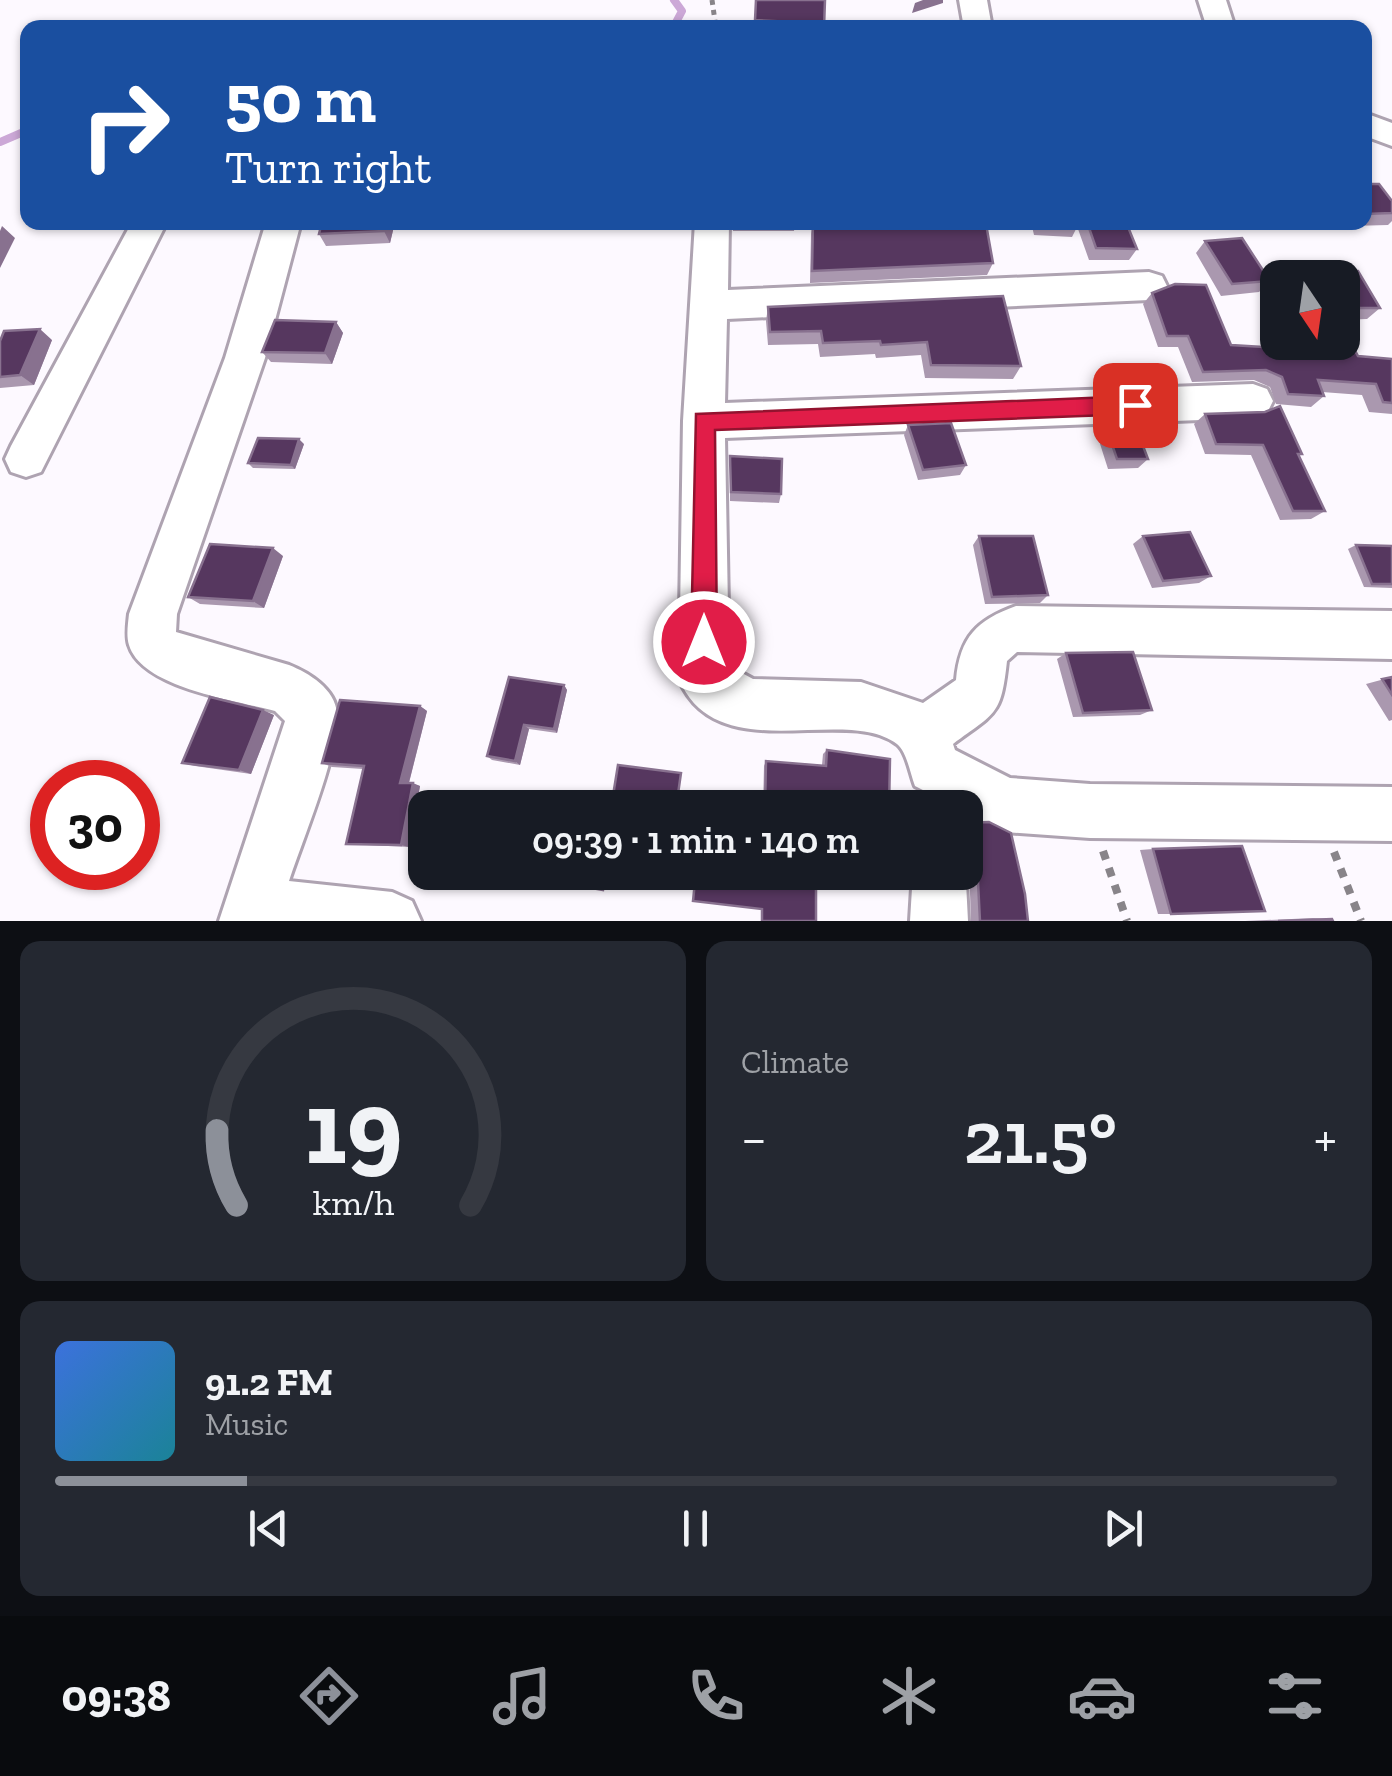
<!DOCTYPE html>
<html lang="en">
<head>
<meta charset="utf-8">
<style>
  :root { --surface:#171b24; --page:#242831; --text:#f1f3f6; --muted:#9ea1a6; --line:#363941; --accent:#8c9099 }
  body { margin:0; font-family:"Zilla Slab",serif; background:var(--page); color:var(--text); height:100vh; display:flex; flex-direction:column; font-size:38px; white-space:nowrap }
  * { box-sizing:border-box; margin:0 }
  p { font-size:32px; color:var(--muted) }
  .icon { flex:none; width:55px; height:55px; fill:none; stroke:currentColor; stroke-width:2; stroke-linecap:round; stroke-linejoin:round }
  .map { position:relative; height:921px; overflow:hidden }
  .side { display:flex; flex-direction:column; gap:20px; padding:20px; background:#0d0f14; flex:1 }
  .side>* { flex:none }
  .top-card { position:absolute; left:20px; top:20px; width:1352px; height:210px; border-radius:20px; box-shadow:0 2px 8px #0004; background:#1a4fa0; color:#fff; overflow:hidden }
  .needle { width:65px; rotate:167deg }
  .fabs { position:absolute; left:1260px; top:260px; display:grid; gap:20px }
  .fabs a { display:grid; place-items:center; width:100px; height:100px; border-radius:20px; background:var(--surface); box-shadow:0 2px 8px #0004; font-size:50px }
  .speed { position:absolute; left:30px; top:760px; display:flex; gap:20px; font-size:50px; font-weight:700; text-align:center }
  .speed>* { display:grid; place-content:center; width:130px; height:130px; border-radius:50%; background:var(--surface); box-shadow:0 2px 8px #0004; line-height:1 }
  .speed .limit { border:15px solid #d22; background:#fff; color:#111 }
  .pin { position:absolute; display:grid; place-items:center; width:85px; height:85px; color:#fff; margin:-42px; border-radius:20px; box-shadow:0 5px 15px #0006 }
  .me { position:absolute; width:110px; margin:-55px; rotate:0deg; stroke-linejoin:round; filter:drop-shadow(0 0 8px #0008) }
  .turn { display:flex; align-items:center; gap:35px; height:210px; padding:0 40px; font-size:45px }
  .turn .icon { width:130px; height:130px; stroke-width:2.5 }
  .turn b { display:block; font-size:70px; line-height:85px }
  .big { font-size:75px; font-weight:600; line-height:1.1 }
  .side .card { flex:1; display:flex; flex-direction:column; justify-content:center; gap:15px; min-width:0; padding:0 35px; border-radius:20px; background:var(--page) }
  .side .dial { align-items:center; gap:0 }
  .dial svg { height:260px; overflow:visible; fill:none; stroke:var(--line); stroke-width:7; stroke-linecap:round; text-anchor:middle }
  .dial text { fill:var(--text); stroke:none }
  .song { display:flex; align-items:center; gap:30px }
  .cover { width:120px; height:120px; border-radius:15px; background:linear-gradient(135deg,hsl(220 70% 55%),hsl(190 70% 35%)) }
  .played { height:10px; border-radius:5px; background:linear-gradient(90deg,var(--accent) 15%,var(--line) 15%) }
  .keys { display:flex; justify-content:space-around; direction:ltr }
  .heat { display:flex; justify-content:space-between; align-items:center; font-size:55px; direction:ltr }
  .side .tiles { flex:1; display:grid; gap:20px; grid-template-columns:1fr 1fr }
  .card:last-child { grid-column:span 2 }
  .trip { position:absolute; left:408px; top:790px; width:575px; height:100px; border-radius:20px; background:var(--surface); box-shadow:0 2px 8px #0004; font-weight:600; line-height:100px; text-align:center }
  .menu { display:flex; height:160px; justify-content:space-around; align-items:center; background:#090b0e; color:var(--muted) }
  .menu .icon { width:70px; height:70px }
  .menu .active { color:var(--accent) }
  .menu b { font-size:45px; color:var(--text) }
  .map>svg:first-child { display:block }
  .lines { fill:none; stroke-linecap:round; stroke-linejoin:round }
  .stream { stroke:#cca8d7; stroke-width:8 }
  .minor-casing { stroke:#aea3b1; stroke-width:6 }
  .path-far1 { stroke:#888489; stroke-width:5; stroke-dasharray:5 5; stroke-linecap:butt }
  .path { stroke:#888489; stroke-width:8; stroke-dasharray:9 9; stroke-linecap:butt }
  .minor { fill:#fff; fill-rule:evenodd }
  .wall { fill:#aa98af }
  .shaded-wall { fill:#88718f }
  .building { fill:#56375f; stroke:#88718f; stroke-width:2.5 }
  .route { fill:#e11d48; stroke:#92132f; stroke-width:2.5 }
</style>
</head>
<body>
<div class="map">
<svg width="1392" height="921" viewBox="0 0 1392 921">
  <rect width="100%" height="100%" fill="#fdf9ff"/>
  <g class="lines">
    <!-- stream -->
    <path class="stream" d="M673,28L682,11L674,0
      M0,142L28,130"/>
    <defs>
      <path id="minor" d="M959,0H987L992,28H964Z
        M1198,0H1226L1235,28H1207Z
        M1365,113L1392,123V146L1365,136Z
        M132,222H167L41,472L26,477L11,472L5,459L11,446Z
        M266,222H301L265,358L177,614L176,632L289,665C309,673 335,689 337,713C340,751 302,841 289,881L392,892L412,901L421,921H219L285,721L275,711C235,700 142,688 129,645C126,636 128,624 129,614L225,358Z
        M695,222H729L728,290L1149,272L1162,276L1167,286L1162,296L1149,300L727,319L725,403L1253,384L1267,389L1273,401L1267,413L1253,418L725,438L729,666L753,679L861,682L923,703L956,680C960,637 977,620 1016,606L1392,611V659L1017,652L1007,661C1001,716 996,712 953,744L955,750L1010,778L1090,784L1392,787V841L1090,838L1005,832L915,786C910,773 907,752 897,744C844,704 717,770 679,679L683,421Z
        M965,863L968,921H910L913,872H965Z"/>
    </defs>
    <!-- minor casing -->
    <use href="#minor" class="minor-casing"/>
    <!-- path-far1 -->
    <path class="path-far1" d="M712,0L716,28"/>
    <!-- path -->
    <path class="path" d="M1103,851L1127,921
      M1334,852L1361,921"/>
    <!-- minor -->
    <use href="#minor" class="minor"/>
  </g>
  <!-- wall -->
  <path class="wall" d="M756,0L824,28L754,27Z
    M1365,184L1392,201V221L1388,225L1351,226L1348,222H1365Z
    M395,222L390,243L326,246L319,234Z
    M732,222H795L794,231H733Z
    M813,222L878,226V222H940L993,263L987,275L810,283L811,234Z
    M1031,222H1077L1078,225L1072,237L1034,235Z
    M1082,222H1126L1137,249L1129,260H1089L1078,229Z
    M1205,241L1270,281L1259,292L1221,296L1196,253Z
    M1320,271H1358L1380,308L1367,319L1342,320V278H1314Z
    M1152,293L1231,345L1307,350L1304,342H1342L1358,356L1392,359V414L1369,412L1362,395L1322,392L1324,396L1311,407L1276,404L1270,387L1254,380L1192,382L1178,347H1158L1143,304Z
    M1003,296L1021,366L1013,379L925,378L921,355L876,358L875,354L820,357L818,344L768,345L766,321L768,307Z
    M336,322L343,333L332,364L271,362L262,352Z
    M52,340L34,385L0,388V341Z
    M1205,414L1302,454L1299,456L1325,511L1311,519L1280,520L1251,455L1205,454L1194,424Z
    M1103,418L1148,459L1138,468L1108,469L1095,428Z
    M908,425L966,465L960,475L918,480L904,435Z
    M304,444L295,469L253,468L248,463Z
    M730,456L781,494L779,503L730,501Z
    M979,536L1048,595L1040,603L985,604L973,545Z
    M1143,536L1211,576L1199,583L1152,588L1133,544Z
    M1356,545L1392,546V588L1364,587L1348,549Z
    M283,556L264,608L200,604L188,597Z
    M1066,653L1152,710L1140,715L1073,717L1057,659Z
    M1392,677V720L1389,721L1366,684Z
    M564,685L567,690L557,733L529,729L520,765L492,760L487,756Z
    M420,706L427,711L409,783L420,786L409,847L346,844L363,769L332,767L322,763Z
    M274,715L251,774L195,766L182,763Z
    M827,750L889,808H763L764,766L766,761L822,765L823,754Z
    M965,823L1028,921H971L969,867Z
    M1153,849L1171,914H1158L1140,850Z
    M1313,918L1332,919L1333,921H1245Z"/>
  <!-- shaded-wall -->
  <path class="shaded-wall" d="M923,0H943V3L912,13L915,3Z
    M386,222H395L390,243L384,231Z
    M2,226L15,238L0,268V231Z
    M336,322L343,333L332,364L325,353Z
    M40,329L52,340L34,385L20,375Z
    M299,439L304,444L295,469L291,465Z
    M273,548L283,556L264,608L253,601Z
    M564,685L567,690L557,733L554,729Z
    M420,706L427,711L408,786L400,783Z
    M263,710L274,715L251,774L239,770Z
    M524,725L529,729L520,765L515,761Z
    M413,783L420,786L409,847L401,845Z
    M606,872H609L606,890H603Z"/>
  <!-- building -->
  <path class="building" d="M756,0H825L824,28H793L792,22L755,20Z
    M1365,184H1379L1392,201V213L1365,214Z
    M322,222H386L384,231L319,234Z
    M813,222L882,226V222L986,224L993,263L812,271Z
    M1039,222H1077L1078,225L1039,223Z
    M1087,222H1126L1137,249L1096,248Z
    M1242,238L1270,281L1232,284L1205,241Z
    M1320,271H1358L1380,308H1342V278H1324Z
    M1175,284L1206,285L1231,345L1326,351L1321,342H1342V327L1358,356L1392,359V403L1383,402L1376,384L1318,380L1324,396L1288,394L1282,377L1266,370L1203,372L1188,336H1167L1152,293Z
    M1003,296L1021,366L931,365L927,342L881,345L880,341L823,343L821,331L770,332L768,307Z
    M275,320L336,322L325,353L262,352Z
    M40,329L20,375L0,377V341L4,331Z
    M1280,406L1302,454H1298L1325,511H1293L1263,445L1216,444L1205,414L1265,412Z
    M1132,417L1148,459H1117L1103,418Z
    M951,423L966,465L923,470L908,425Z
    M258,438L299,439L291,465L248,463Z
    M730,456L782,459L781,494L731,492Z
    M1190,532L1211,576L1163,581L1143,536Z
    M979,536H1033L1048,595L992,597Z
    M210,544L273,548L253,601L188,597Z
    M1356,545L1392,546V584H1372Z
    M1133,652L1152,710L1083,713L1066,653Z
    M509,677L564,685L554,729L524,725L515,761L487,756Z
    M1392,677V695L1382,679Z
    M210,697L263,710L239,770L182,763Z
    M340,700L420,706L400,783H413L401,845L346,844L364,766L322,763Z
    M827,750L890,759L889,808H765L766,761L826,766Z
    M618,765L681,773L676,808H611Z
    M989,822L1011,833L1025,894L1028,921H980L977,862L973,858L969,867H965V823Z
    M1242,846L1265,911L1171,914L1153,849Z
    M543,872H606L603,890L541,879Z
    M696,872H816V921H762V909L693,901Z
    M1332,919L1333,921H1278Z"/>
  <!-- route -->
  <path class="route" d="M1135,396L1146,405L1135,414L715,430L717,642L713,652L704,655L695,652L691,642L696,414Z"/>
</svg>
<div class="fabs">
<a><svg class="needle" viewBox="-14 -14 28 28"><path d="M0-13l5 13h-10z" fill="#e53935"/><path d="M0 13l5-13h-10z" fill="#9ea1a6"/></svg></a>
</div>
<div class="speed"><div class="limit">30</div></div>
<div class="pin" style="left:1135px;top:405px;background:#d93025"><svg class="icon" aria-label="arrive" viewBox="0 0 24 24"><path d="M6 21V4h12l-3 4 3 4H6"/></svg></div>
<svg class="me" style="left:704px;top:642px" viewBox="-20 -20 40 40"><circle r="17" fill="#e11d48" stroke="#fff" stroke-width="3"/><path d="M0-11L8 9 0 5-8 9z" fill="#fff"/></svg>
<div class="trip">09:39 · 1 min · 140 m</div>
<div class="top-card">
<div class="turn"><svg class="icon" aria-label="right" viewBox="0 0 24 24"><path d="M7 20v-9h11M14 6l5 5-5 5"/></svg><div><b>50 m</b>Turn right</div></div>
</div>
</div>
<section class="side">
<div class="tiles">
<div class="card dial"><svg viewBox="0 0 100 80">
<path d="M14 69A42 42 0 1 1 86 69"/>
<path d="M14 69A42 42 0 0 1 8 46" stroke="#8c9099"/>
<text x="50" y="56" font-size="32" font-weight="700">19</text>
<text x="50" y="72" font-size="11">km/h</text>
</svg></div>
<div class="card"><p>Climate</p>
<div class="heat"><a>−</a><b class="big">21.5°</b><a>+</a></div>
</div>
<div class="card">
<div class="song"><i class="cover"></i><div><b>91.2 FM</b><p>Music</p></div></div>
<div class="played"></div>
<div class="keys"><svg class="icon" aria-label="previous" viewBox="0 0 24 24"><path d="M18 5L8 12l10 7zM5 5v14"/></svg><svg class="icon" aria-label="pause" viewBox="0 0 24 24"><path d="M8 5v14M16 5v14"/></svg><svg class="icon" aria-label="next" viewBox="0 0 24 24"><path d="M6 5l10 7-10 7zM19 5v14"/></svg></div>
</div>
</div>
</section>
<nav class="menu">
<b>09:38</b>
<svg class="icon active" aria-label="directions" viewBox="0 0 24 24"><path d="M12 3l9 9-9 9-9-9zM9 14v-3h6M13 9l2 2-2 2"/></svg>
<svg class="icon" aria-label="music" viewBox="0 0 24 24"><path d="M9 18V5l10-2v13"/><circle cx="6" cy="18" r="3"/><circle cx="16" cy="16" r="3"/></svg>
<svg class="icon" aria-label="phone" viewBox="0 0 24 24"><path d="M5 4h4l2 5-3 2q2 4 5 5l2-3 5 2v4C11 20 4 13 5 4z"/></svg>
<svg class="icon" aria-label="climate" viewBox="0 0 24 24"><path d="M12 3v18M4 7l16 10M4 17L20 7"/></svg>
<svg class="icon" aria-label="car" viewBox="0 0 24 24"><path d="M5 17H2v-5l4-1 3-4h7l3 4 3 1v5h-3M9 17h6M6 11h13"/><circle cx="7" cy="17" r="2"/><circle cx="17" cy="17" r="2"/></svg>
<svg class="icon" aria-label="filters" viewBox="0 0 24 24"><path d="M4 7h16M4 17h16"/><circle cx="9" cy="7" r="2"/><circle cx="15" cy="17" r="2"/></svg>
</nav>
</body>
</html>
